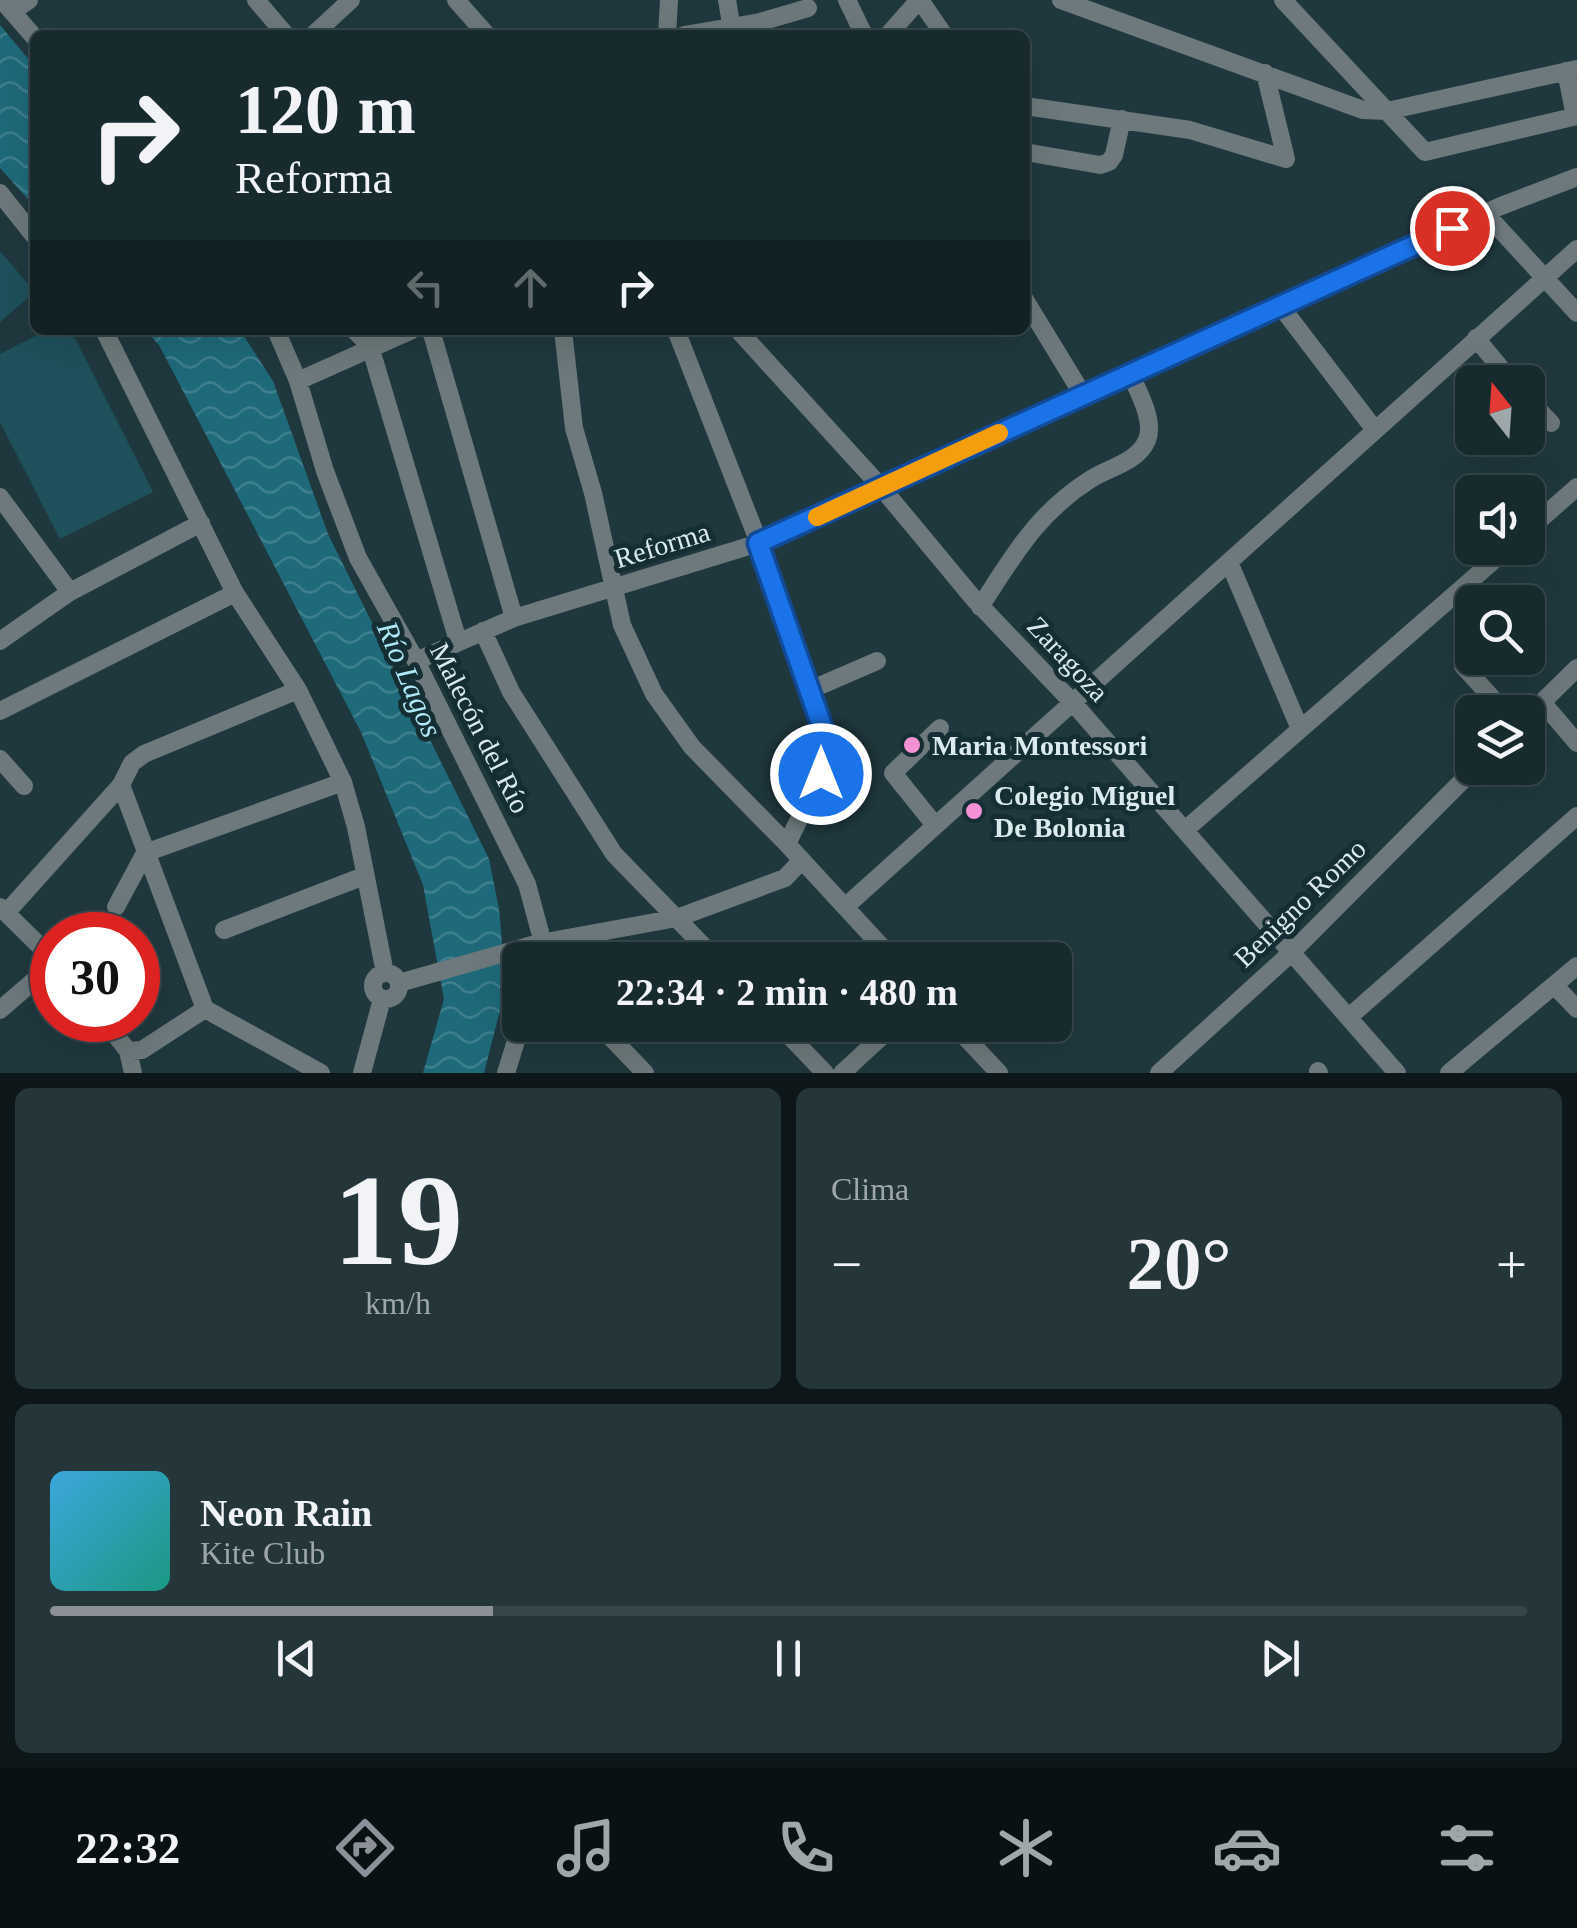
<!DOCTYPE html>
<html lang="es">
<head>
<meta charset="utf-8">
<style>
  :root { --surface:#172a2e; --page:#24363a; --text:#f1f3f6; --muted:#9ea7aa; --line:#36464a; --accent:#8c9099 }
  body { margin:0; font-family:"Times New Roman",serif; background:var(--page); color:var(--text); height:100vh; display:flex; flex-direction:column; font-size:38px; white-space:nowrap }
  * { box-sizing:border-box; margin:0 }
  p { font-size:32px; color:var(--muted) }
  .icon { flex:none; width:55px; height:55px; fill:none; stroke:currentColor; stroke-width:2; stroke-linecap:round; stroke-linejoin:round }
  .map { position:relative; height:1073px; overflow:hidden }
  .sheet { display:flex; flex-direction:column; gap:15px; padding:15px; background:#0d1719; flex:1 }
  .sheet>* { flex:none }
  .hud { position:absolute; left:30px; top:30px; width:1000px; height:305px; border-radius:15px; box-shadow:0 10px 40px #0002,0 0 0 2px var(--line); background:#172a2e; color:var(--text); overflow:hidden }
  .needle { width:65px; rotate:343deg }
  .fabs { position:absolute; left:1455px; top:365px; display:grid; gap:20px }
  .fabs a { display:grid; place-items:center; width:90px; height:90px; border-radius:15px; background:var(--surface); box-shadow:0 10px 40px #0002,0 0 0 2px var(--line); font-size:50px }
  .speed { position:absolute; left:30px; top:912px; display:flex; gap:20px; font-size:50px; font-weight:700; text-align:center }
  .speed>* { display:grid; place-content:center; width:130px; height:130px; border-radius:50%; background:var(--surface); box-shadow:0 10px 40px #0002,0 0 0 2px var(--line); line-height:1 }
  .speed .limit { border:15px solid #d22; background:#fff; color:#111 }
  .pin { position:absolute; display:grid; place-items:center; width:85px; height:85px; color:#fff; margin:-42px; border:5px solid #fff; border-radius:50%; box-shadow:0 2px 10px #0007 }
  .me { position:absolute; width:110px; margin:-55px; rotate:0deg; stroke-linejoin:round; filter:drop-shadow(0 0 8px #0008) }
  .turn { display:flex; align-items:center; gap:35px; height:210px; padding:0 40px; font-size:45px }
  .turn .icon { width:130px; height:130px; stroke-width:2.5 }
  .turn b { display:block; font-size:70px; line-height:85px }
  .lanes { display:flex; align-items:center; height:95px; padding:0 40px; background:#0003; justify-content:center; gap:50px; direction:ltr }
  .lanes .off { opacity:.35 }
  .big { font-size:75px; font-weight:600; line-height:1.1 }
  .sheet .tile { flex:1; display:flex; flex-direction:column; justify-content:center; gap:15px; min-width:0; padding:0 35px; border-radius:15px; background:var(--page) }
  .sheet .dial { align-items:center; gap:0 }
  .dial b { font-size:130px; line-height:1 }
  .song { display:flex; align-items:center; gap:30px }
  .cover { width:120px; height:120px; border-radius:15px; background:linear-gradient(135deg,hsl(200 70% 55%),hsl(170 70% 35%)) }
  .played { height:10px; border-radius:5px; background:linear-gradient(90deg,var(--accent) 30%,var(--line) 30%) }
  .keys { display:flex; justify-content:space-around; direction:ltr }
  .heat { display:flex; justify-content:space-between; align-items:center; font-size:55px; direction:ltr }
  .sheet .tiles { flex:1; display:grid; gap:15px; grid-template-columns:1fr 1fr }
  .tile:last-child { grid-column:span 2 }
  .trip { position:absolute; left:502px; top:942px; width:570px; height:100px; border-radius:15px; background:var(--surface); box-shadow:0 10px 40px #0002,0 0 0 2px var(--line); font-weight:600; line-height:100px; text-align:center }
  .tabs { display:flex; height:160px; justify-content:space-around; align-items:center; background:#091112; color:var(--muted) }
  .tabs .icon { width:70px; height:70px }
  .tabs .on { color:var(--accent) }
  .tabs b { font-size:45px; color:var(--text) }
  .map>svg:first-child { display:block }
  .pitch { fill:#1e515c }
  .water { fill:url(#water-waves) }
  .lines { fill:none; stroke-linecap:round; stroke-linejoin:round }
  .minor { stroke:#6d797c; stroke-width:18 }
  .route-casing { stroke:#114b97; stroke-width:25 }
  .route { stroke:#1a73e8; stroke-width:18 }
  .slow { stroke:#f59e0b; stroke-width:18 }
  .poi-dot { fill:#f491d4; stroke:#142e33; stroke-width:4 }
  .labels { text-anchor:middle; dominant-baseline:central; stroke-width:10; stroke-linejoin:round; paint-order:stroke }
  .street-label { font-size:28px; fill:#dbeaed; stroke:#142e33 }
  .poi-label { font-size:28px; font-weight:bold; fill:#dbeaed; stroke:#142e33; text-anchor:start }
  .water-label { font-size:30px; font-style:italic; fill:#afe9f8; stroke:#142e33 }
</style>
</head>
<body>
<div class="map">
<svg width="1577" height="1073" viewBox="0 0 1577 1073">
  <defs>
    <pattern id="water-waves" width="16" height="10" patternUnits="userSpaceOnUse" patternTransform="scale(2.5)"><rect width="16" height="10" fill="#1e6a7a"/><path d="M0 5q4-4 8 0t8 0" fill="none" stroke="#3e7f8d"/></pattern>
  </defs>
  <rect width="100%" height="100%" fill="#1f383e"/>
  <!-- pitch -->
  <path class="pitch" d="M0,251L35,292L0,322Z
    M47,330H71L153,492L60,539L0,422V354Z"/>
  <!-- water -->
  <path class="water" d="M0,25L35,67V207L0,168Z
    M145,330H240L273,381L328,534L489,859L499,909L506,987L484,1073H423L444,999L423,885L361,732L159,345Z"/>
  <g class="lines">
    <!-- minor -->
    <path class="minor" d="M2,0L35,38
      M256,0L286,35
      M456,0L487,35
      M727,0L733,35
      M847,0L864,35
      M920,0L944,35
      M1061,0L1363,110L1387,111L1577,69
      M1283,0L1425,152L1577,116
      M13,11L29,0
      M313,35L351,0
      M667,35L669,0
      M684,35L760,22L808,8
      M888,35L919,0
      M1566,71L1575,116
      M1265,73L1286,159
      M1025,106L1190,130L1286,159
      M1025,152L1100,165L1109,162L1114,155L1122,119
      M0,193L35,237
      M1485,213L1577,313
      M1025,300L1083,395
      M1279,304L1375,430
      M104,330L235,593L298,690L343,782L356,827L385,973
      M276,330L298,381L325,471L358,558L416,661L527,884L540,932
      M354,330L370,346L458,641
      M431,330L514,618
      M563,330L574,428L593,493L622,625L654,694L692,747L787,844L894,960
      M676,330L759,543L824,732L821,774L787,844
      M738,330L881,487L974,599L1074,704L1397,1073
      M1476,338L1512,382
      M298,381L412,330
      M1528,399L1551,423
      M0,497L70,592
      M1528,530L1577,487
      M1229,562L1300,729
      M980,607C1014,555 1037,513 1091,479C1110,467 1138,462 1147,440C1155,421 1138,391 1130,373
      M483,631L511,692L614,854L717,960
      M0,641L70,592L201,523
      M416,661L514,618L759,543L1279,304L1501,206L1577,177
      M1463,666L1505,712
      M810,690L877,661
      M1542,702L1577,743
      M0,711L235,593
      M1528,716L1577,668
      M0,759L24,786
      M121,785L205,1009L321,1073
      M934,824L893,773L940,728
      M1185,830L1508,548
      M0,907L52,958
      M116,907L145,853L343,782
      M845,907L1577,249
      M6,913L121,785L132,763L144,754L298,690
      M224,930L364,876
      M551,941L677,918L785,878L802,860
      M373 986a13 13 0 1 1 26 0a13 13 0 1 1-26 0Z
      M399,983L532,945
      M1554,985L1577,1009
      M0,1010L52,965
      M1349,1017L1577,816
      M104,1020L128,1051L142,1050L205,1009
      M599,1025L645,1073
      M779,1025L825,1073
      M954,1025L999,1073
      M128,1051L133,1073
      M1318,1071L1319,1073
      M362,1073L382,999
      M506,1073L521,1025
      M842,1073L894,1025
      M1159,1073L1291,953L1475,768
      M1449,1073L1577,966"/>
  </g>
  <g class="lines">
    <defs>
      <path id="route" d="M821,774L824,732L758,543L1452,228"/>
    </defs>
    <!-- route casing -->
    <use href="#route" class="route-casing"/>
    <!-- route -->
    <use href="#route" class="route"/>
    <!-- slow -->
    <path class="slow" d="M817,517L999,433"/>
  </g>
  <!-- markers -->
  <g class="poi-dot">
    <circle cx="912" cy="745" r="10"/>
    <circle cx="974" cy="811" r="10"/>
  </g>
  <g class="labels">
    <!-- street labels -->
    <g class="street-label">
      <text transform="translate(662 545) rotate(-17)">Reforma</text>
      <text transform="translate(1068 659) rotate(47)">Zaragoza</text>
      <text transform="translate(480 728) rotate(63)">Malecón del Río</text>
      <text transform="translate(1300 903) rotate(-44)">Benigno Romo</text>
    </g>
    <!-- poi labels -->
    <g class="poi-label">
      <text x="932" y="745">Maria Montessori</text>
      <text x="994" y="795">Colegio Miguel<tspan x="994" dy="32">De Bolonia</tspan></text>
    </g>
    <!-- water labels -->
    <g class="water-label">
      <text transform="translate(410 679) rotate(67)">Río Lagos</text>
    </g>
  </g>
</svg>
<div class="fabs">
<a><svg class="needle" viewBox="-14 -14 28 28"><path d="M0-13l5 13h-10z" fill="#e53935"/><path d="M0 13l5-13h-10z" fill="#9ea7aa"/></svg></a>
<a><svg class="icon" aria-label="sound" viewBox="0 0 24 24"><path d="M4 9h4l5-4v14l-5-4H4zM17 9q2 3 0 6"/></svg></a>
<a><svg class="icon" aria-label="search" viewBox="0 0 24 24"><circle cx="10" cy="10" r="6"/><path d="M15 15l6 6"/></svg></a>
<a><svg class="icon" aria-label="layers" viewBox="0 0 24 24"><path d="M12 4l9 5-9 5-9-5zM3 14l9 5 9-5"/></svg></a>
</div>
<div class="speed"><div class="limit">30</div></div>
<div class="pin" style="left:1452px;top:228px;background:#d93025"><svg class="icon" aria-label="arrive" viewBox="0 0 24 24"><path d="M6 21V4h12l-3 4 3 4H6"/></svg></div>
<svg class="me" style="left:821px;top:774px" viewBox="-20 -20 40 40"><circle r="17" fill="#1a73e8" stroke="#fff" stroke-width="3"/><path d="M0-11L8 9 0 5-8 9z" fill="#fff"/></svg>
<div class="trip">22:34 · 2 min · 480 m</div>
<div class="hud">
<div class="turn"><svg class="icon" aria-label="right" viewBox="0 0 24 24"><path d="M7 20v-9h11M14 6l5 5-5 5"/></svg><div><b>120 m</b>Reforma</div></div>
<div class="lanes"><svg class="icon off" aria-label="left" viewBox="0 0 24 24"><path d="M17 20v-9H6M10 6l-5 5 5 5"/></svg><svg class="icon off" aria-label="ahead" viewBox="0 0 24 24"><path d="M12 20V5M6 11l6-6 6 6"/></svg><svg class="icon" aria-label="right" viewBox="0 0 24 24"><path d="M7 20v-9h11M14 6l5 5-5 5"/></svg></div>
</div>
</div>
<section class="sheet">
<div class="tiles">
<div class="tile dial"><b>19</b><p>km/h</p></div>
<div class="tile"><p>Clima</p>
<div class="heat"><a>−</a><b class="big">20°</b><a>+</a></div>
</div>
<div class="tile">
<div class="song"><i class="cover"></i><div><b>Neon Rain</b><p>Kite Club</p></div></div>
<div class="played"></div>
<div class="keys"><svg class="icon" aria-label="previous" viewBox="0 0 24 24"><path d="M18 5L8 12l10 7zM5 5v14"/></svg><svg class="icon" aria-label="pause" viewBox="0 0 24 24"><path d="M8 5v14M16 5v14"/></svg><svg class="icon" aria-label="next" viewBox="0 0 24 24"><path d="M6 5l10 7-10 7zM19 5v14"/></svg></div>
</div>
</div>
</section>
<nav class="tabs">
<b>22:32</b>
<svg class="icon on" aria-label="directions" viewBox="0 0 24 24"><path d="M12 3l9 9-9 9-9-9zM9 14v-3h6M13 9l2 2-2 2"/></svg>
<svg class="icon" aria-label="music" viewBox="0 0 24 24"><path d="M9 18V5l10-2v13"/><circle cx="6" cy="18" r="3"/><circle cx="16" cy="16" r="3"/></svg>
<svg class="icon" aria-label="phone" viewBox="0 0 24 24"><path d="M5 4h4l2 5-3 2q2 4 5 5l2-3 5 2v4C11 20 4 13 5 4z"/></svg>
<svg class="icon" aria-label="climate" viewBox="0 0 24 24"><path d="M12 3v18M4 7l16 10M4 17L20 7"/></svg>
<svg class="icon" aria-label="car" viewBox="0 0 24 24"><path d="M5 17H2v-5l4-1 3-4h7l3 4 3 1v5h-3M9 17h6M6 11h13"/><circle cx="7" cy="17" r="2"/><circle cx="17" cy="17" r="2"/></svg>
<svg class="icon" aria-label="filters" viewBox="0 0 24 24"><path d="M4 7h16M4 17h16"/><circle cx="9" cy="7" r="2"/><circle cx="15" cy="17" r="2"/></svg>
</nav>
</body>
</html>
